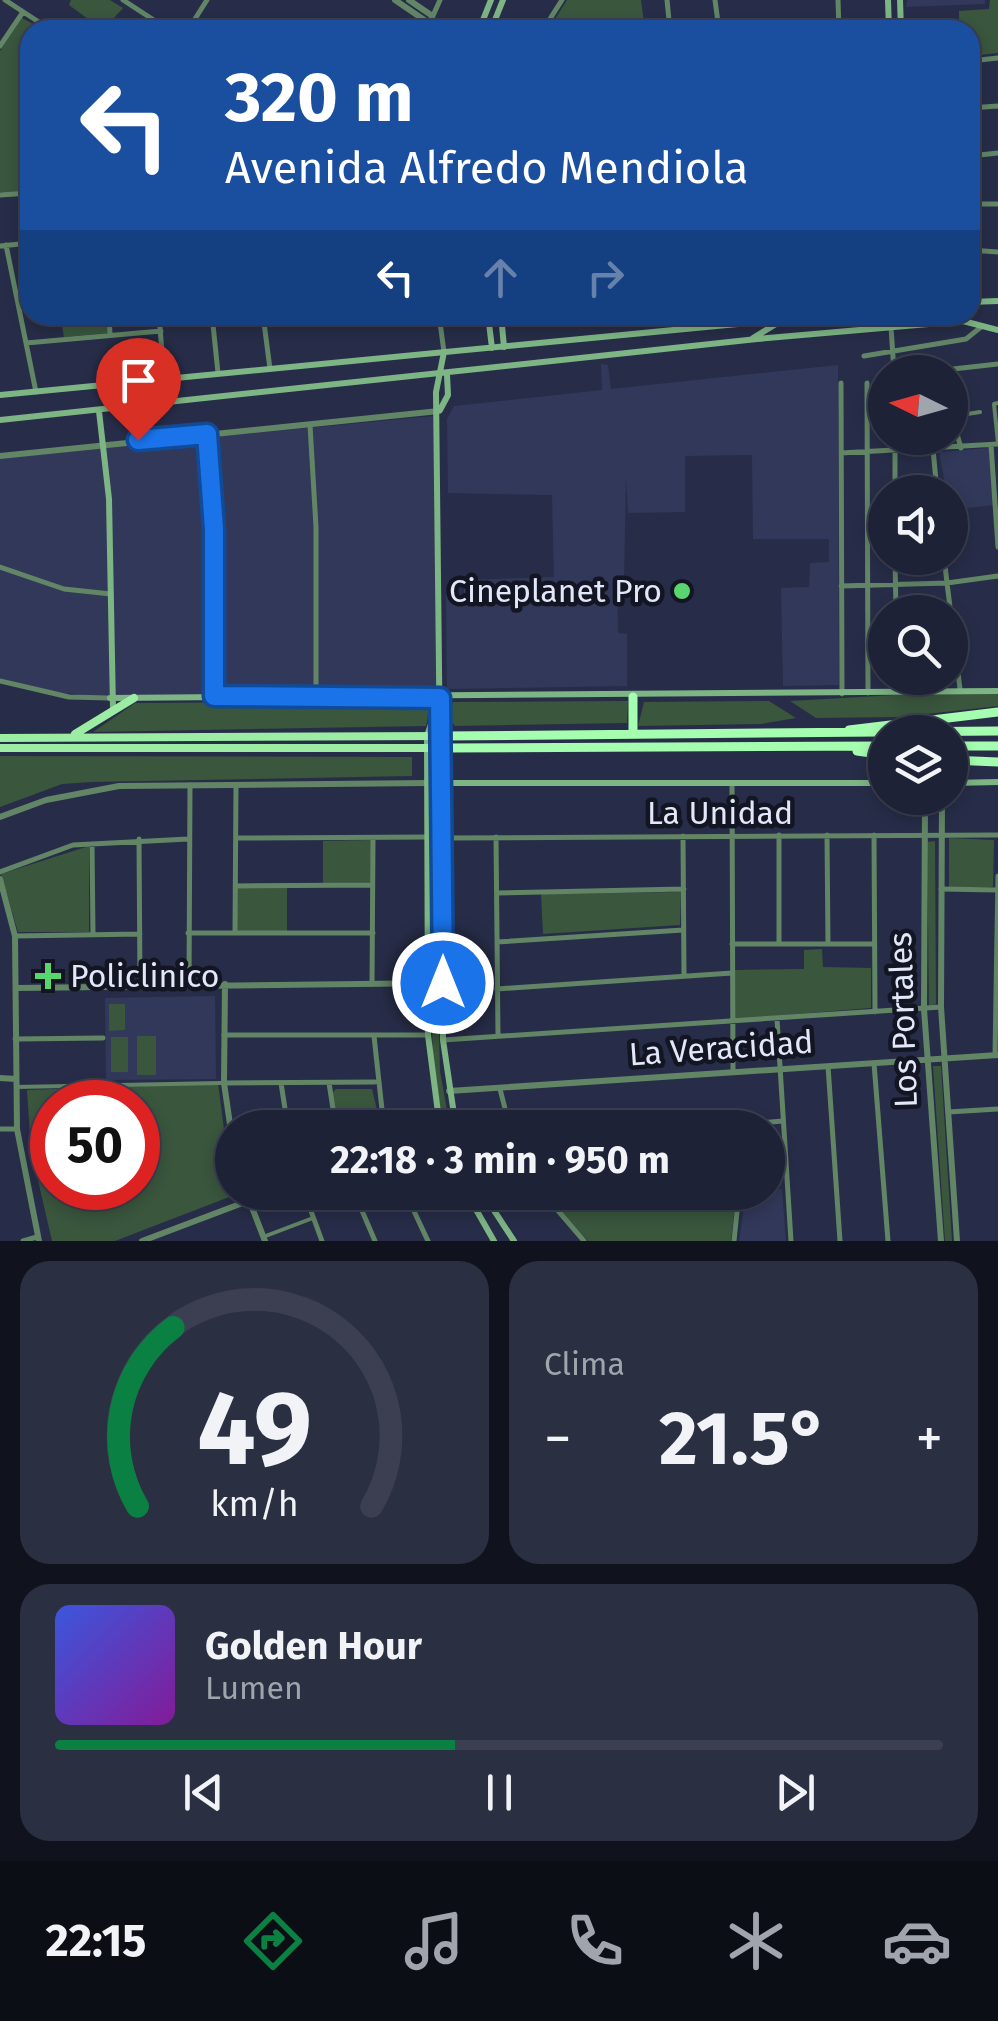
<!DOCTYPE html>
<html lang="es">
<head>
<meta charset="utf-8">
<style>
  :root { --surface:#1d2236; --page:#2a2f42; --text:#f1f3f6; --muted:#a0a4ad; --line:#3b3f51; --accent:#0b8043 }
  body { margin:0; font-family:"Fira Sans",sans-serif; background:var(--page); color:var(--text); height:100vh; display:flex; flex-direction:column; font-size:38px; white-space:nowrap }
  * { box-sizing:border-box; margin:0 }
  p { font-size:32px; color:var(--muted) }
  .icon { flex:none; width:55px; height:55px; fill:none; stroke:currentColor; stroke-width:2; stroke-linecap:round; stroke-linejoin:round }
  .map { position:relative; height:1241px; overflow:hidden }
  .details { display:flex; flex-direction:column; gap:20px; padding:20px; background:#10131e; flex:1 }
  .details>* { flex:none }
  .top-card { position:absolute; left:20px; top:20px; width:960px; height:305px; border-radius:30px; box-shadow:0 5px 15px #0003,0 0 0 2px var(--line); background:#1a4fa0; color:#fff; overflow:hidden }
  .needle { width:65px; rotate:275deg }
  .controls { position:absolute; left:868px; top:355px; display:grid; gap:20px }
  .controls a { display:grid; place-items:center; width:100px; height:100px; border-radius:50%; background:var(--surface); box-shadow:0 5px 15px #0003,0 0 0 2px var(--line); font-size:50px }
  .speed { position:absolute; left:30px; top:1080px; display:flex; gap:20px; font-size:50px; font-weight:700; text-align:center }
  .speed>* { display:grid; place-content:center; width:130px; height:130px; border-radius:50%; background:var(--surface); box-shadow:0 5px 15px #0003,0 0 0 2px var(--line); line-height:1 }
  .speed .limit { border:15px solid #d22; background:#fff; color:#111 }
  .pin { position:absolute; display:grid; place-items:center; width:85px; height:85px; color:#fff; margin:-102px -42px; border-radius:50% 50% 50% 0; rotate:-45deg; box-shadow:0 0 10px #0007 }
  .pin .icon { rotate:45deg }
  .me { position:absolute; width:110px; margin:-55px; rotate:0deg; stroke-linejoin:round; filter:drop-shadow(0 0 8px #0008) }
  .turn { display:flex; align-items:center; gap:35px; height:210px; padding:0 40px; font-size:45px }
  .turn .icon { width:130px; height:130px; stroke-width:2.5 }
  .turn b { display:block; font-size:70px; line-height:85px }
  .lanes { display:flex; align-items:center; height:95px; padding:0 40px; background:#0003; justify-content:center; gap:50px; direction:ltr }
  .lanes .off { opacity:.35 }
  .big { font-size:75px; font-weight:700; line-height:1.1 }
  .details .card { flex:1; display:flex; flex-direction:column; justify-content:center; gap:15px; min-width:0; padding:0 35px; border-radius:30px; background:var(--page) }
  .details .dial { align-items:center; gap:0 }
  .dial svg { height:260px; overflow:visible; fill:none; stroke:var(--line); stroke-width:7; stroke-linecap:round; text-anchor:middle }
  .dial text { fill:var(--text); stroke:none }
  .song { display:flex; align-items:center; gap:30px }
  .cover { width:120px; height:120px; border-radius:15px; background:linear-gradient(135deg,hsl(230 70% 55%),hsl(290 70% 35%)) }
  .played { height:10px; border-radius:5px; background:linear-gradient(90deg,var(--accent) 45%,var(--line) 45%) }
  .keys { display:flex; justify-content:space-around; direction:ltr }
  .heat { display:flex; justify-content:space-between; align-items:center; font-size:55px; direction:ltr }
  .details .tiles { flex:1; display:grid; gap:20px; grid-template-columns:1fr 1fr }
  .card:last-child { grid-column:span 2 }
  .trip { position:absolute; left:215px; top:1110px; width:570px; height:100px; border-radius:50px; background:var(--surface); box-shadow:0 5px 15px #0003,0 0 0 2px var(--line); font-weight:700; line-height:100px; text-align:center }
  .dock { display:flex; height:160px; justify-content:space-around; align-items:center; background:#0c0e16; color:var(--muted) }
  .dock .icon { width:70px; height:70px }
  .dock .current { color:var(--accent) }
  .dock b { font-size:45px; color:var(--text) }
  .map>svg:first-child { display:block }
  .built { fill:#323859 }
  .green { fill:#3a563d; fill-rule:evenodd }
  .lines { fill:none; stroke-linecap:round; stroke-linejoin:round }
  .pedestrian { stroke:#628566; stroke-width:4 }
  .minor { stroke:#628566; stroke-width:5 }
  .tertiary { stroke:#628566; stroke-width:6 }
  .secondary { stroke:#7eb584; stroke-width:6 }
  .trunk { stroke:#9ceca4; stroke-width:8 }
  .motorway { stroke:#a5fdaf; stroke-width:9 }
  .route-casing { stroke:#114b97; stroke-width:25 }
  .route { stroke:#1a73e8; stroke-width:18 }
  .poi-dot { fill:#59d56f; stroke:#131622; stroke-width:4 }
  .labels { text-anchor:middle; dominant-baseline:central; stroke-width:9; stroke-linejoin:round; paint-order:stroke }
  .poi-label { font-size:32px; fill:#e2e7f9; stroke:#131622; text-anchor:end }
  .street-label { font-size:32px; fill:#e2e7f9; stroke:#131622 }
</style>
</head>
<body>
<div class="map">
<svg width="998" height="1241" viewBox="0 0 998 1241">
  <rect width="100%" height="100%" fill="#272d48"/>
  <!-- built -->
  <path class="built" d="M907,0H985V4L906,7Z
    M601,364L608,365L611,389L838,365L839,685L783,686L781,588L809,587L810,563L829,562V539H753L752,455L685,456V512L628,513L626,477L624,578L617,579L618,633L627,634V686L447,689L446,594H464V580L554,577L552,495L448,493L447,419L454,406L602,390Z
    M434,416L437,695H84L44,691L0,678V457Z
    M989,448L994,505L950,510L939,452Z
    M215,996L216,1079L106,1080L105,998Z
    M782,1189L786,1241H739L746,1193Z"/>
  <!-- green -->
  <path class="green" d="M71,0H110L123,8L103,30L69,5Z
    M567,0H641L645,30H548Z
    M990,0H998V53L970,56V30H959V11L989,9Z
    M22,18L44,30H30V191L4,193L0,192V51Z
    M60,315H106L108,333L64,337Z
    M912,694H998V706L900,717L816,718L790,701Z
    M431,701L426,726L93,732L135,703Z
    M628,701L627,723L455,726L446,714L453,702Z
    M769,701L796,718L761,724L638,726L644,702Z
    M0,756L412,757V776L91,782L62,784L0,807Z
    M431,793H437V976H431Z
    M949,838L994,840L993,887H949Z
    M371,840V883L323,884V841Z
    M935,841L936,1004L929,1007L927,842Z
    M89,846V932H18L1,874Z
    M237,888H287V931L237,932Z
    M681,892L680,925L543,934L541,894Z
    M822,949L823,967L871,968V1008L735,1019V970L804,969V950Z
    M431,995H438L440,1071L450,1127H443L433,1063Z
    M109,1004H125V1030L109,1031Z
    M137,1036H156V1075H137Z
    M111,1037H128V1072H111Z
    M933,1066H941L952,1241H945Z
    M218,1083L232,1192L237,1194L115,1241H52L31,1150L27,1090ZM52,1102H138V1188H52Z
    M336,1089H372L381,1127H337L331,1094Z
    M545,1193H736L731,1241H588Z"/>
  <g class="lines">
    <!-- pedestrian -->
    <path class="pedestrian" d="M998,403L994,404L998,443
      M954,416L980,412
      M16,1087L221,1083
      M263,1237L313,1218"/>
    <!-- minor -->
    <path class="minor" d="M5,0L51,30
      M123,0L169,30
      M667,0L670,30
      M715,0L719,30
      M838,0L839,30
      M432,18L440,0
      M188,30L207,0
      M543,30L562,0
      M820,30L839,28
      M0,46L23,12
      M970,61L998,58
      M970,108L998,106
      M970,156L998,153
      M0,195L30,193
      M970,204H998
      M970,238L971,250
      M6,245L36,392
      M0,246L30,243
      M970,250L998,252
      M109,315L110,334
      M159,315L164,378
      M212,315L218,373
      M263,315L270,369
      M439,315L444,352
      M264,321L316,315
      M891,327L894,372
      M26,343L161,331
      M864,356L966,339L981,327
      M894,363L926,372L998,364
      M841,383L842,694
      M867,383L868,693
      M950,410L961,448
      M310,425L316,527V697
      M207,434L214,529V696
      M895,438V492
      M932,438L937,492
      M991,445L998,547
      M841,453L998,444
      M895,558L896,612
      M944,558L960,689
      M0,567L64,589L111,594
      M841,586L947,583L998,576
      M897,678V692
      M0,681L69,697L110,698
      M732,783L733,1072
      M779,835V944
      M827,835L828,944
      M874,835L875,1012
      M683,836L684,976
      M496,837L498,1036
      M236,838L428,837
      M442,838L998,835
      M139,839L140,986
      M92,844L93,935
      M0,872L73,845L188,839
      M235,886L372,885
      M941,889L998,890
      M497,893L684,889
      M235,932L236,785
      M188,933H373
      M15,936L140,934
      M497,942L683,930
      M732,944H874
      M372,984L373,838
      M189,985L190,785
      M497,989L732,973
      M777,1019L791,1241
      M224,1035H428
      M374,1036L384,1128
      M15,1039L103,1038
      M443,1040L941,1007
      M995,1055L998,876
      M874,1063L888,1241
      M828,1066L840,1241
      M224,1083L375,1082
      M281,1083L288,1128
      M329,1083L336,1128
      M500,1089L510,1128
      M948,1112L998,1109
      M699,1128L783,1121
      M0,1129H17
      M304,1192L322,1241
      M354,1192L375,1241
      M405,1192L428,1241
      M542,1192L584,1241
      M23,1241L37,1237
      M734,1241L739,1192"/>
    <!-- tertiary -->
    <path class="tertiary" d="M395,0L439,30
      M409,0L431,15L435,26
      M0,456L439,411
      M925,798L924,1009L941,1241
      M942,798L941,1007L957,1241
      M0,817L46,800L119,786L427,783
      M0,879L15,936L17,1129L39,1241
      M225,984L224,1083L232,1138
      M16,988L443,983
      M0,1078L16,1079
      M449,1091L998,1055
      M246,1192L265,1241
      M142,1241L248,1201"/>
    <!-- secondary -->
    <path class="secondary" d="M888,0L889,30
      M900,0L901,30
      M479,30L491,0
      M491,30L503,0
      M970,302L998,301
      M488,315L492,348
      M501,315L504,347
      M753,338L776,324
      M444,352L436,392L443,1040L456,1128
      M0,395L830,315
      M440,410L448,395L447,375
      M99,411L109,499L113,709
      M0,420L757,339L963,321L998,330
      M110,698L998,691
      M438,703L427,736L428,1035L440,1128
      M427,783H885
      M950,783L998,782
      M466,1192L494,1241
      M482,1192L514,1241"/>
    <!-- trunk -->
    <path class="trunk" d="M75,734L134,698
      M0,738L442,736
      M0,748H442"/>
    <!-- motorway -->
    <path class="motorway" d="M633,697V733
      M849,730L998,712
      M442,736L998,731
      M950,746H998
      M442,748L885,746
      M857,751L885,755
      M950,760L998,762"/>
  </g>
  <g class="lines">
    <defs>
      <path id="route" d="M138,440L207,434L214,529V696L440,698L443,983"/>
    </defs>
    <!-- route casing -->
    <use href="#route" class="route-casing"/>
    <!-- route -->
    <use href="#route" class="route"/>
  </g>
  <!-- markers -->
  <g class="poi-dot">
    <circle cx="682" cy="591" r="10"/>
    <path d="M43 961h10v10h10v10h-10v10h-10v-10h-10v-10h10z"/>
  </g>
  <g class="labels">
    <!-- poi labels -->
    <g class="poi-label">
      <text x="662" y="591">Cineplanet Pro</text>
      <text x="70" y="976" text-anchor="start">Policlinico</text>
    </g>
    <!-- street labels -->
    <g class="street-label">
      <text x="720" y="813">La Unidad</text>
      <text transform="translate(903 1020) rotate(-92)">Los Portales</text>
      <text transform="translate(721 1048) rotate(-4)">La Veracidad</text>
    </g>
  </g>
</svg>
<div class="controls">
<a><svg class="needle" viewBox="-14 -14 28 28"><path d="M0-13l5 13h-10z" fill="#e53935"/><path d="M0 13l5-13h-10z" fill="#a0a4ad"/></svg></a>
<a><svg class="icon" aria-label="sound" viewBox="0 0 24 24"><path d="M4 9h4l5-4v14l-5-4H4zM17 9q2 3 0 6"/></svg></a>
<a><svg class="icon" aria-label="search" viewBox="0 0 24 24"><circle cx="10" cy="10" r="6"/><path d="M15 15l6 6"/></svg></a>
<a><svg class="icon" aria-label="layers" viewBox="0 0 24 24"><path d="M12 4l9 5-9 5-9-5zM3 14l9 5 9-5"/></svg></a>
</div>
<div class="speed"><div class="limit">50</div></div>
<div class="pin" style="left:138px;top:440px;background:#d93025"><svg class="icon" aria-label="arrive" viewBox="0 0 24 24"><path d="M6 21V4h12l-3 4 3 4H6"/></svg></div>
<svg class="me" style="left:443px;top:983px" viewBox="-20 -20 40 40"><circle r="17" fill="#1a73e8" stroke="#fff" stroke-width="3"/><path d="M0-11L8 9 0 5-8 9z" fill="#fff"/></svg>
<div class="trip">22:18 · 3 min · 950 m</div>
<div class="top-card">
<div class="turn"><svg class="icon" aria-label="left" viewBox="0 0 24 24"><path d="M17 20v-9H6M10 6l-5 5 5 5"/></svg><div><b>320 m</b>Avenida Alfredo Mendiola</div></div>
<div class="lanes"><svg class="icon" aria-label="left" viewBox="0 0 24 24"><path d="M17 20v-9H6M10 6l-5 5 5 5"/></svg><svg class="icon off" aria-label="ahead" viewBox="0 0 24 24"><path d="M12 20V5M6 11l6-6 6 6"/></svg><svg class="icon off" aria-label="right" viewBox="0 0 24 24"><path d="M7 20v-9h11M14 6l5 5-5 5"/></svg></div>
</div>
</div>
<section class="details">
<div class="tiles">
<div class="card dial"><svg viewBox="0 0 100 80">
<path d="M14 69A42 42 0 1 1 86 69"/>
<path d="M14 69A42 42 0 0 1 25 14" stroke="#0b8043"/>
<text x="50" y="56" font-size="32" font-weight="700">49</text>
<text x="50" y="72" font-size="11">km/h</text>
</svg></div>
<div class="card"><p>Clima</p>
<div class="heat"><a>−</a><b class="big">21.5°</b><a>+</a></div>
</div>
<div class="card">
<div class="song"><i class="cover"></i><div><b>Golden Hour</b><p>Lumen</p></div></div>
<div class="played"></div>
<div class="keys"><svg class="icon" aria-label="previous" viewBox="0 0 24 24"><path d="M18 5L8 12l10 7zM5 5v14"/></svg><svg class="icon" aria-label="pause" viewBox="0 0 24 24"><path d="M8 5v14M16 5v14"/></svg><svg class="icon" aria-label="next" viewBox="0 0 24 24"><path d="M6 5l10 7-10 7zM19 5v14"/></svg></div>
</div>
</div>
</section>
<nav class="dock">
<b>22:15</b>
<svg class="icon current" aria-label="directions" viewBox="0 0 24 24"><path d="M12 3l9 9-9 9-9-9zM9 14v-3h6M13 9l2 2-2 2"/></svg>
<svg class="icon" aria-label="music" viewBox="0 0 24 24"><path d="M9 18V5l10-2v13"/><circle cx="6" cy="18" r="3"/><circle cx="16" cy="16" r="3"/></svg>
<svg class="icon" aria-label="phone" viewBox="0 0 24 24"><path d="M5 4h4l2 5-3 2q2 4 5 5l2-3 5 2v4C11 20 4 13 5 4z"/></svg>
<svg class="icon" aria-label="climate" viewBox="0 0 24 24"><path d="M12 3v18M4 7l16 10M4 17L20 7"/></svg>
<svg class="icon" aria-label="car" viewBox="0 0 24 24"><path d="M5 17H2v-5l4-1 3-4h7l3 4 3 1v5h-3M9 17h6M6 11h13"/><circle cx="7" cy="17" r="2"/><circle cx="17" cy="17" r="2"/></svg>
</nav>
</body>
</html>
